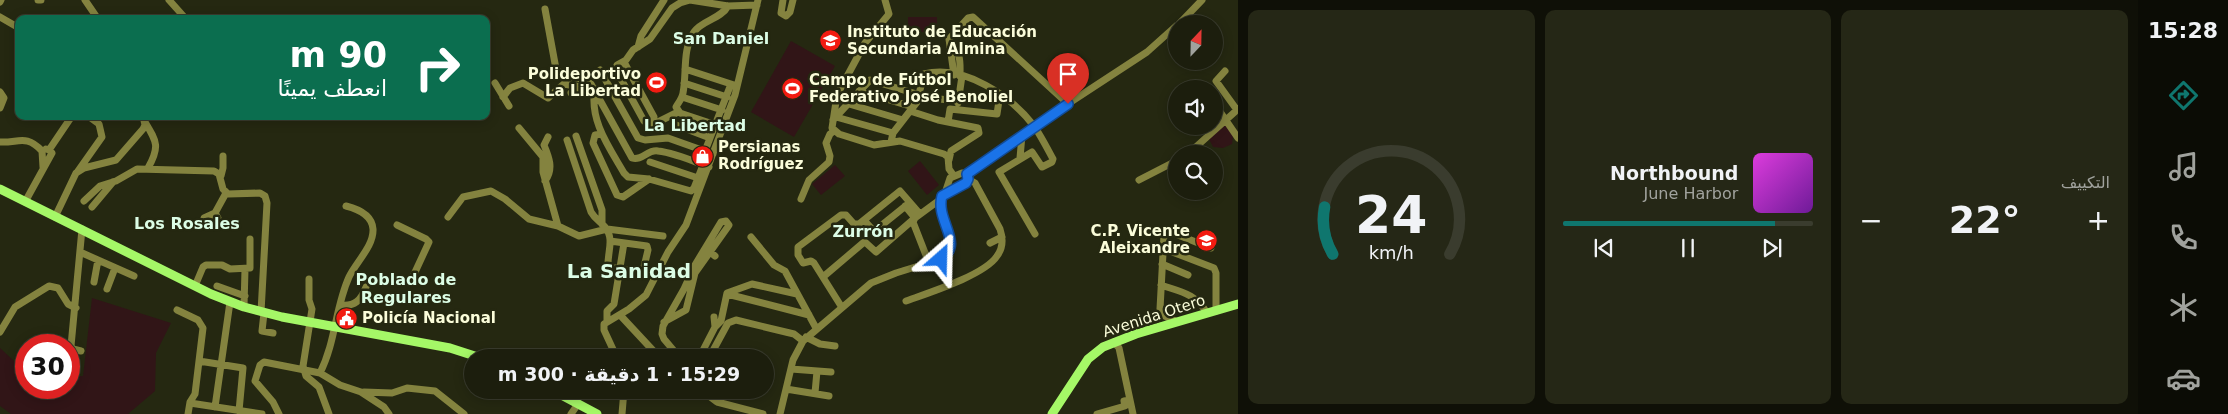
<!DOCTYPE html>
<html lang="ar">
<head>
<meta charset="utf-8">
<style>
  :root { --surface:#1c1e0d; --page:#252716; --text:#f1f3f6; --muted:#a0a29d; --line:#3a3c2e; --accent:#0f766e }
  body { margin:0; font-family:"DejaVu Sans","Noto Naskh Arabic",sans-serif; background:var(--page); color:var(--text); direction:rtl; height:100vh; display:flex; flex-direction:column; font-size:19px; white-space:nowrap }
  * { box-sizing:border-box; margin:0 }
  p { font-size:16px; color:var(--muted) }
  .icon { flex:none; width:28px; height:28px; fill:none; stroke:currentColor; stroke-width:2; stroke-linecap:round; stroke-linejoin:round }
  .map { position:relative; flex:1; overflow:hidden; direction:ltr }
  .drawer { display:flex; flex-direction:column; gap:10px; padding:10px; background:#0f1007; width:900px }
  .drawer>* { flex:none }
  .top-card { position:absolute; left:15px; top:15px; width:475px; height:105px; border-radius:10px; box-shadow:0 2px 12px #0003,0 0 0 1px var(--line); direction:rtl; background:#0b6e4f; color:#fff; overflow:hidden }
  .needle { width:32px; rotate:22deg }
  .tools { position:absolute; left:1168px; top:15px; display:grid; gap:10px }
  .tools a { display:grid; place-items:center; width:55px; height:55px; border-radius:50%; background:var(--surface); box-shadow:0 2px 12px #0003,0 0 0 1px var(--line); font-size:25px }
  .speed { position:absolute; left:15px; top:334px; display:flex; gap:10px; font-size:25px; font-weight:700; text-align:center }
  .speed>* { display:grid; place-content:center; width:65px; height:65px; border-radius:50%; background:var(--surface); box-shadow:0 2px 12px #0003,0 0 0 1px var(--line); line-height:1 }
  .speed .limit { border:8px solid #d22; background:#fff; color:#111 }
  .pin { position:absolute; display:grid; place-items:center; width:42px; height:42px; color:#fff; margin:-51px -21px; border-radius:50% 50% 50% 0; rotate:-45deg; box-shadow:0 0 5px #0007 }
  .pin .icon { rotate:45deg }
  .me { position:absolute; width:55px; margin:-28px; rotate:25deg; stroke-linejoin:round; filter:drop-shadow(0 0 4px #0008) }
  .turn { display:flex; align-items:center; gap:18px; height:105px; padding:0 20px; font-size:22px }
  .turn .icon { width:65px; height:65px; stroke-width:2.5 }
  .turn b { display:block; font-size:35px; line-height:42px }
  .big { font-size:38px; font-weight:800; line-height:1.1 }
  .drawer .card { flex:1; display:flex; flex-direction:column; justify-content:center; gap:8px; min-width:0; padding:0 18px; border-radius:10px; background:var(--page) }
  .drawer .dial { align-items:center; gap:0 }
  .dial svg { height:130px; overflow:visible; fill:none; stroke:var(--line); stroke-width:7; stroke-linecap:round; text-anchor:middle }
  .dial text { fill:var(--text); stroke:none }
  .song { display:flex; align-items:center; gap:15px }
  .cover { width:60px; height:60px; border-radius:8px; background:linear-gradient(135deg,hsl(300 70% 55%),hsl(280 70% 35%)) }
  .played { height:5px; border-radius:2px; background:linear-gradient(90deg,var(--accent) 85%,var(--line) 85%) }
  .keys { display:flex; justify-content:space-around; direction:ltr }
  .heat { display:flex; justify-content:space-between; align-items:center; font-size:28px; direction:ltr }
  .drawer .tiles { flex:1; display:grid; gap:10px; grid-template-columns:repeat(3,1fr) }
  .trip { position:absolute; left:464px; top:349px; width:310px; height:50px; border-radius:25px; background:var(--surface); box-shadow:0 2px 12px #0003,0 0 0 1px var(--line); font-weight:800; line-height:50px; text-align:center; direction:rtl }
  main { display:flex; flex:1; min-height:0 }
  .tabs { display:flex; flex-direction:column; width:90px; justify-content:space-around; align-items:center; background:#0b0c05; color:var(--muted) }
  .tabs .icon { width:35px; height:35px }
  .tabs .on { color:var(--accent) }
  .tabs b { font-size:22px; color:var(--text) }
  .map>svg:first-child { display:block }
  .green { fill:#311517 }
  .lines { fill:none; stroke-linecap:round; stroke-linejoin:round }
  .minor { stroke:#84833f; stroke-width:7 }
  .major { stroke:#a5f767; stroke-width:9 }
  .route-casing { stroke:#114b97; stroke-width:12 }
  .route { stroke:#1a73e8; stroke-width:9 }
  .labels { text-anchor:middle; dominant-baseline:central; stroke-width:5; stroke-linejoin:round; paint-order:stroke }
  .poi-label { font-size:15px; font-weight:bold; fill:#fbfdda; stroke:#252811; text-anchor:start }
  .street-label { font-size:15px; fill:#fbfdda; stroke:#252811 }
  .neighbourhood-label { font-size:16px; font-weight:bold; fill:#dcfde6; stroke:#252811 }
  .district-label { font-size:20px; font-weight:bold; fill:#dcfde6; stroke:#252811 }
</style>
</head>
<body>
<main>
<nav class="tabs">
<b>15:28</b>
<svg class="icon on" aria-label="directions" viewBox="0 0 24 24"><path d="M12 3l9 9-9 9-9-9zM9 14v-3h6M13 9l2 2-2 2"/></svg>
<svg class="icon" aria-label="music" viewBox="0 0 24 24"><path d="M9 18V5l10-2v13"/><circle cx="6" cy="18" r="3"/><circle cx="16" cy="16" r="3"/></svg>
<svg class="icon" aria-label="phone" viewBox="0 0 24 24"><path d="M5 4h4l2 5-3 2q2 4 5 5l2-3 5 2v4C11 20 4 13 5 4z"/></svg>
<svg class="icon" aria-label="climate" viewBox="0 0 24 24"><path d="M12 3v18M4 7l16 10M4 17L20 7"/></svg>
<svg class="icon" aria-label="car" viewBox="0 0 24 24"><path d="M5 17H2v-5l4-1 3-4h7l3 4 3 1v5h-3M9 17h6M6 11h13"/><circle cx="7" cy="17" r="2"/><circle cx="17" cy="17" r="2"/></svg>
</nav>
<section class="drawer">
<div class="tiles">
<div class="card"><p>التكييف</p>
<div class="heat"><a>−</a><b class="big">22°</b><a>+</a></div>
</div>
<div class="card">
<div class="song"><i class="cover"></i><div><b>Northbound</b><p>June Harbor</p></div></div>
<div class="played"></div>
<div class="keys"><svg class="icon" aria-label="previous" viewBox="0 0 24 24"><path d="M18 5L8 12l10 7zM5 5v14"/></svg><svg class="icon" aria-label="pause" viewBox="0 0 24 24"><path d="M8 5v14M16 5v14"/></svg><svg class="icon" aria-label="next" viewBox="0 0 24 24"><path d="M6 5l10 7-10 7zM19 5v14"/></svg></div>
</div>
<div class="card dial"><svg viewBox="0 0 100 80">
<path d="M14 69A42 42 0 1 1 86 69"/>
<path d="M14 69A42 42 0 0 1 9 40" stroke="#0f766e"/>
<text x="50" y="56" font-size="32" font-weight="700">24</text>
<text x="50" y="72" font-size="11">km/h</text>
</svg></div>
</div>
</section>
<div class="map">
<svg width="1238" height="414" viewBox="0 0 1238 414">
  <rect width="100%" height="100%" fill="#252811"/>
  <!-- green -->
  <path class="green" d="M908,17H937V32H908Z
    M791,41L835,66L794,137L751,112Z
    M1226,124L1233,136L1232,144L1223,148L1213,147L1209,139Z
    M920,161L939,185L927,195L908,171Z
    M835,165L845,176L821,195L812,184Z
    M92,298L171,323L156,353L155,391L128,414H11L0,406V348L26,372V388H69V376H83Z"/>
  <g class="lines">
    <!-- minor -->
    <path class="minor" d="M38,0H41
      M85,0L98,19
      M169,0L186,19
      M783,0L781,13L786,16L790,12L793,0
      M885,0L889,14L865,43L837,95L832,128L839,134L874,145L900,141L944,154L948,157L949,169L954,176
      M0,2L1,0
      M545,9L556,69C565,79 581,76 591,84L632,158C642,161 648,149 658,151C675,153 693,161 709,167
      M0,17L19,28
      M1179,24L1202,0
      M638,47L641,36L664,0
      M950,47C962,50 960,66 960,76
      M624,62L654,117L652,122L648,123
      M685,69L731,84
      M600,70L638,138L645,140L668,138L713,154
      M1225,71L1216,81L1237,110
      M954,75L949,39L968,18L973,17L1068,104
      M495,83L509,106
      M684,83L727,97
      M595,89C589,120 609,147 624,173L628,177L649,179L691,191L694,188L703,165
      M859,91L913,107
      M0,92L4,98L0,108
      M571,93L589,90
      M503,97L510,88L523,83L548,98L564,84L592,89
      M682,97L722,110
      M920,97L959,101
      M958,103L962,76
      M1214,103L1238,138
      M849,104L903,120
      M910,111L938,120L978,128L979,133L951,151L949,160
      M678,112L652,125L644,121L616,70L617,65L626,60L633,50L650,39L672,8L680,3L690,0L728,6L757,5
      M836,117L893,133
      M833,120L870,80L920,95
      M145,122C157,142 160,147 148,168
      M948,122L950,109L997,114L1000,94
      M676,125L710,138
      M716,125L680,113L676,107C678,103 682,99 683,93C687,73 682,50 694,32C702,20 721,19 728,6
      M519,128L543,157V172L558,226
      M602,134L595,135L593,143L617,195L623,197L649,179
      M576,136L602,210V224
      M567,140L591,212C595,219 600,221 605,227C615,239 607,253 608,267L640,272L643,271L648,250L647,246L610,241
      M0,142C19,143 26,134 42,151L43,167
      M891,142L893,133L917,102L924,74C964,64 1011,96 1034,126C1041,136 1047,148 1053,159L1052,162L1042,167L1032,152L999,172L1035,234
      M46,149L49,150L72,116
      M705,151L731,84L737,86
      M1188,154L1238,109
      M1020,158L1022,135
      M650,162L698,178
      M78,171L102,137L99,124L88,116
      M967,174L1034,126L1147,52L1176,26
      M221,176L223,168V156
      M1139,180L1176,161
      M545,181C554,169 549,157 544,145L548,137
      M801,199L809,180L829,162L830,156L826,143L830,134L834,131
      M84,201L100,186L116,181L137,169L214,171L219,174L223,189L228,194L260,193L265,196L267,203L261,312
      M25,202L52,153L49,150
      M92,207L113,182
      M215,213L218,218L216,222H203L204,218L215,213L226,193
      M55,217L76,173L84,168L116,160L143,129L145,125L143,116
      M448,217L463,197L491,191L505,199L529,219L558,226L579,236L607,229L663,236
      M864,220L872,229H877L908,204
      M397,225L426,239L429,242L410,283
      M751,237L774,265L785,271L816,328
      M990,243L1002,237
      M1162,248L1214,268L1216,273V311
      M709,251L715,256
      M80,252L134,276
      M929,263L913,222L915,218L968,179
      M1162,264L1188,275
      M823,277L863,243L865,242L876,252L915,218L905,206
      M309,279V300L312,309L303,366L306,376L319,387L329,414
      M94,282L98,260
      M1161,285C1181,292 1195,293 1207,313
      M195,286L203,267L206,265H222L230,269L250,268V239
      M217,286L245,296
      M107,289L115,268
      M727,294L809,315
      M906,301C928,293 985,275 997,256C1003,248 1003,238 1000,229L975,183L968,179
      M340,305C355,307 361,300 366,287
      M841,306L814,263L811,261L803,263L798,255V247L841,215H846L854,224H859L900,191L920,214
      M244,307L245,269
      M177,310L198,320L203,328L195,394L190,402L188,414
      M264,313L262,331L273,333
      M620,315L660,358
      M607,321V311L614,304L624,243
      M664,322L686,310L695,273L727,228L729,225L726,221L721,222L695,265L684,289L663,326L662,334L664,339L680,358
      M1177,322L1163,315L1160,309L1164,235L1166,233H1173L1211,248
      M715,327L721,321L727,293L752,284L797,294
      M0,332L15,307L49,286L58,288L68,304L76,308
      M806,337L820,344L835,346
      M1114,342L1119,348L1133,414
      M81,351L73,349L71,346L82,229
      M617,358L604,330V324L629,309L646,295L668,252L686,225L735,95L758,0
      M699,358L715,327L714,317
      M709,358L728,323L736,320L794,334L803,341
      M199,361L243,368L239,411
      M791,369L831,372
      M320,373C336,341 335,308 349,277C356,262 374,246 373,229C372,215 358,209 346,206
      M786,389L829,396
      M701,390L717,402L763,414
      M364,392L392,393L407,388L435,391L464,414
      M815,393L817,371
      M190,403L262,414
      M215,407L230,302
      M279,414L273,402L255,381L260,365L264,362L320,373L340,385L361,392L384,407L389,414
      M571,414L578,404
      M622,414L624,390
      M780,414L793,360L803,341L871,283L896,273L941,259L949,252L951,241L940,208L950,178L962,173L967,174
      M1097,414L1125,406L1124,401L1130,400"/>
    <!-- major -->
    <path class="major" d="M0,189L211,294L244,307L282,317L450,348L481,358
      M552,390L597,414
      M1052,414L1088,359L1103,347L1136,334L1238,304"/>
  </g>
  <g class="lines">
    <defs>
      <path id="route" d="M941,259C965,243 935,221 942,196L966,183L968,179L967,174L1068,104"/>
    </defs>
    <!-- route casing -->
    <use href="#route" class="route-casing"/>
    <!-- route -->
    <use href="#route" class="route"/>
  </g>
  <!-- icons -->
  <defs>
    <symbol id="school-disc" viewBox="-11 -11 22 22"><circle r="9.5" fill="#f21b11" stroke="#252811"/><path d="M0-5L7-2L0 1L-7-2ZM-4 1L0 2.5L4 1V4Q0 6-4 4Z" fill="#fff"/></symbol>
    <symbol id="stadium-disc" viewBox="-11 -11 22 22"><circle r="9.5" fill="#f21b11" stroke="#252811"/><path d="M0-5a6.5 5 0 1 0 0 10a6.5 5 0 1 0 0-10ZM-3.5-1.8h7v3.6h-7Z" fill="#fff"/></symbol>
    <symbol id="shop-disc" viewBox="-11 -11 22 22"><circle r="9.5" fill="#f21b11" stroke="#252811"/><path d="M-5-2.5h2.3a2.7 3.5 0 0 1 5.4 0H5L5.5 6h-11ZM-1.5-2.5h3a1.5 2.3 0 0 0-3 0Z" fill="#fff"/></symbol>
    <symbol id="civic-disc" viewBox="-11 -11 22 22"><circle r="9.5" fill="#f21b11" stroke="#252811"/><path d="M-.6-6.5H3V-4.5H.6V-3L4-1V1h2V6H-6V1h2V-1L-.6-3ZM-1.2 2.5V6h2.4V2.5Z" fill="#fff"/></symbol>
  </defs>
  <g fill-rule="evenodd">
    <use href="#school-disc" x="818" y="28" width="25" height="25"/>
    <use href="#stadium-disc" x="644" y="70" width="25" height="25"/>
    <use href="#stadium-disc" x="780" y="76" width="25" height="25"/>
    <use href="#shop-disc" x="690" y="144" width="25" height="25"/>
    <use href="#school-disc" x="1194" y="228" width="25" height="25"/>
    <use href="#civic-disc" x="334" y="306" width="25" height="25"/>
  </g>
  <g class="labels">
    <!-- poi labels -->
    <g class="poi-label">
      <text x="847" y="32">Instituto de Educación<tspan x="847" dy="17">Secundaria Almina</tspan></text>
      <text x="641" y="74" text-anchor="end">Polideportivo<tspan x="641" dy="17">La Libertad</tspan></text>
      <text x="809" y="80">Campo de Fútbol<tspan x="809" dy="17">Federativo José Benoliel</tspan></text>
      <text x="718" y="147">Persianas<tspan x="718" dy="17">Rodríguez</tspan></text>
      <text x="1190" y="231" text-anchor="end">C.P. Vicente<tspan x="1190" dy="17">Aleixandre</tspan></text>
      <text x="362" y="318">Policía Nacional</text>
    </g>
    <!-- street labels -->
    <g class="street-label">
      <text transform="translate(1154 316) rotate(-18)">Avenida Otero</text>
    </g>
    <!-- neighbourhood labels -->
    <g class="neighbourhood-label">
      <text x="721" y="38">San Daniel</text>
      <text x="695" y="125">La Libertad</text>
      <text x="187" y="223">Los Rosales</text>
      <text x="863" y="231">Zurrón</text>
      <text x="406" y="279">Poblado de<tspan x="406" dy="18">Regulares</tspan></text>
    </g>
    <!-- district labels -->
    <g class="district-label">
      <text x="629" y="271">La Sanidad</text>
    </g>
  </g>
</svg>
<div class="tools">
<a><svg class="needle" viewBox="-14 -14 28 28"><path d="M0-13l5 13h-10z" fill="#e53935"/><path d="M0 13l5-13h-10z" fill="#a0a29d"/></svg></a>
<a><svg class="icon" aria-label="sound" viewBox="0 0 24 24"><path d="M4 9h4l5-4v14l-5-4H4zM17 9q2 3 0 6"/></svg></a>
<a><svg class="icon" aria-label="search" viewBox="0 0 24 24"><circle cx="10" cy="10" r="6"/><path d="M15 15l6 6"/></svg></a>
</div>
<div class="speed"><div class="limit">30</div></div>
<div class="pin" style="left:1068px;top:104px;background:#d93025"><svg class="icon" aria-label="arrive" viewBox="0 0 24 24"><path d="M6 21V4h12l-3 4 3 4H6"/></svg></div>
<svg class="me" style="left:941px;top:259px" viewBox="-20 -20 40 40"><path d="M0-17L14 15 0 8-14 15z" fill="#1a73e8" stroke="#fff" stroke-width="4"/></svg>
<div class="trip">15:29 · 1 دقيقة · 300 m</div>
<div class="top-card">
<div class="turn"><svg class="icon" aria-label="right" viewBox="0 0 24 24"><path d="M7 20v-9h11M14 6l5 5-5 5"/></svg><div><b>90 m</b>انعطف يمينًا</div></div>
</div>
</div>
</main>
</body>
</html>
